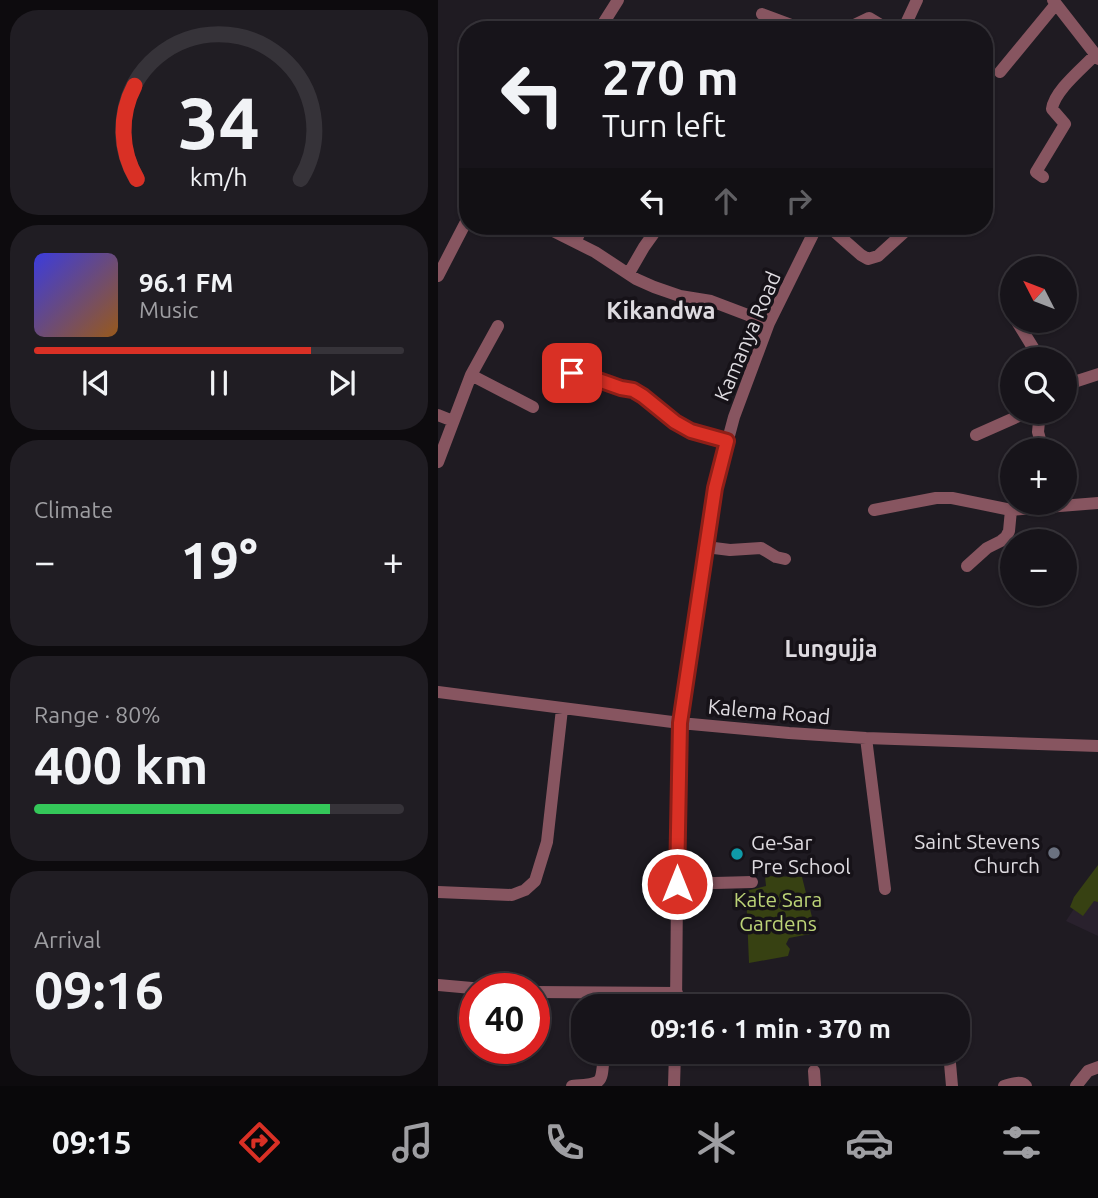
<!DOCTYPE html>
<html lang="en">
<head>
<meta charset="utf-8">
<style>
  :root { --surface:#17141a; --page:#201d23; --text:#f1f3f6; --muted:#9e9ea2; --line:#363339; --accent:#d93025 }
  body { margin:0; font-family:Ubuntu,sans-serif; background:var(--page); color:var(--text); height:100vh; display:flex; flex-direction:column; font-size:26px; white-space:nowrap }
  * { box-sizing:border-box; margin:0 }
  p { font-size:23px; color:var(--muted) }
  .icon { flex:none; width:38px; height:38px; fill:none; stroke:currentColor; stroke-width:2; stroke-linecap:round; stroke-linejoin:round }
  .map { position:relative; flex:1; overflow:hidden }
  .panel { display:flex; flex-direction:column; gap:10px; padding:10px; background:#0d0b0e; width:438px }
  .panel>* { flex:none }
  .banner { position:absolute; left:21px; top:21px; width:534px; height:214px; border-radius:28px; box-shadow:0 2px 5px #0004,0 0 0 2px var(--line); background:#17141a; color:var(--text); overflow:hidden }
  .needle { width:46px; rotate:312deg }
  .tools { position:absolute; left:562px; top:256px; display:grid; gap:14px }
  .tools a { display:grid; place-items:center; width:77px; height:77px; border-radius:50%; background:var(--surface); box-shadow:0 2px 5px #0004,0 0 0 2px var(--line); font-size:35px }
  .speed { position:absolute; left:21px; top:973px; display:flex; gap:14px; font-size:35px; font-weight:700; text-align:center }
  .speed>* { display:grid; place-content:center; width:91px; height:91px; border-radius:50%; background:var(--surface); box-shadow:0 2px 5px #0004,0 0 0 2px var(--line); line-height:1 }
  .speed .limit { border:10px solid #d22; background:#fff; color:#111 }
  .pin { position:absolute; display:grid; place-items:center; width:60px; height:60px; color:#fff; margin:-30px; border-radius:14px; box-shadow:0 4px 10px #0006 }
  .me { position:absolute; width:77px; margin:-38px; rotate:0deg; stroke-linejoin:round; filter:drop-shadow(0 0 5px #0008) }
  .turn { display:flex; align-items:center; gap:24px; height:147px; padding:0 28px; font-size:32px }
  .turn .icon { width:91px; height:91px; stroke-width:2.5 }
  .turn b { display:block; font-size:49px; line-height:60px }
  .lanes { display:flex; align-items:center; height:66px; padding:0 28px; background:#0003; justify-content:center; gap:35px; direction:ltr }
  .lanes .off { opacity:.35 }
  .big { font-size:52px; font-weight:600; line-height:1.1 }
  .panel .widget { flex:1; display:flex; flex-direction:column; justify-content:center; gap:10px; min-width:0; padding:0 24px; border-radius:28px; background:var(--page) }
  .panel .dial { align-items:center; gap:0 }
  .dial svg { height:182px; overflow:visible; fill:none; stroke:var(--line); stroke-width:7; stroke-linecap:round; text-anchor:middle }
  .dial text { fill:var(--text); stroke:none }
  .song { display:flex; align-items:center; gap:21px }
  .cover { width:84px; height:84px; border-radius:10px; background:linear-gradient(135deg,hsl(240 70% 55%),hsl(30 70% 35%)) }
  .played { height:7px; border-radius:4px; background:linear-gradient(90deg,var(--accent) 75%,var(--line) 75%) }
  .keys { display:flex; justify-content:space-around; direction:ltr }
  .heat { display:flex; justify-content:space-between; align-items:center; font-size:38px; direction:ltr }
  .charge { height:10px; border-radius:5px; background:linear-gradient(90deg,#34c759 80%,var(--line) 0) }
  .trip { position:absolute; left:133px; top:994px; width:399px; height:70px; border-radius:28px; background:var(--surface); box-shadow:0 2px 5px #0004,0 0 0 2px var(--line); font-weight:600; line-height:70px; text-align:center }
  .menu { display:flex; height:112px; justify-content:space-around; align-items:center; background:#09080a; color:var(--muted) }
  .menu .icon { width:49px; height:49px }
  .menu .current { color:var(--accent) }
  .menu b { font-size:32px; color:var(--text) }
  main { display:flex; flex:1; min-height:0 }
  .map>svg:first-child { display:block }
  .built { fill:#29212d }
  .green { fill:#374112 }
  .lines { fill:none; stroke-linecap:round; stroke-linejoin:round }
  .minor { stroke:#875560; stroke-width:12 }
  .route-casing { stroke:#8d1f18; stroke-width:18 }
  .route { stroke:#d93025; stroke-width:12 }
  .worship-dot { fill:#6b7280; stroke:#161218; stroke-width:2.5 }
  .culture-dot { fill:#0f9aa8; stroke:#161218; stroke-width:2.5 }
  .labels { text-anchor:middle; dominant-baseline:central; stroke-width:7; stroke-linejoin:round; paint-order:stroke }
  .street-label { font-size:21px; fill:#dedbe0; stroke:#161218 }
  .poi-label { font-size:21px; fill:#dedbe0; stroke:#161218; text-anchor:end }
  .park-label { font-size:21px; fill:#bcd377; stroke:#161218 }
  .neighbourhood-label { font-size:23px; font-weight:bold; fill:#dedbe0; stroke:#161218 }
  .quarter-label { font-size:24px; font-weight:bold; fill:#dedbe0; stroke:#161218 }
</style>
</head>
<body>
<main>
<section class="panel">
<div class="widget dial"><svg viewBox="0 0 100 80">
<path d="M14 69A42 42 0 1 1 86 69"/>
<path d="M14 69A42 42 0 0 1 13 28" stroke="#d93025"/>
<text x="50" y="56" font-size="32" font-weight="700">34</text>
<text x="50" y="72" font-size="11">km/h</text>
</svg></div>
<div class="widget">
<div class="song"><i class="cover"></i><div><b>96.1 FM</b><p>Music</p></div></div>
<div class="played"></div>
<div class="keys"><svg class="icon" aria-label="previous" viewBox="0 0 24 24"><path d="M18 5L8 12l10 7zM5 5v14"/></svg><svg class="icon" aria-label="pause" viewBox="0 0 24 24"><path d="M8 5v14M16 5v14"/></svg><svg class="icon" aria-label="next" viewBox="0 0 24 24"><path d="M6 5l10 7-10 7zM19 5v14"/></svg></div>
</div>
<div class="widget"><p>Climate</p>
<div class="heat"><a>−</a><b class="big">19°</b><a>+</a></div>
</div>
<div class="widget"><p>Range · 80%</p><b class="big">400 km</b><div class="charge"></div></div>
<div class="widget"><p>Arrival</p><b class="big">09:16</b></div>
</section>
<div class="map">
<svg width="661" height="1086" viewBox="0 0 661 1086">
  <rect width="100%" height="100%" fill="#1f1b22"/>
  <!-- built -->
  <path class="built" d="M660,872V936L628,921Z"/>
  <!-- green -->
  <path class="green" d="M660,865V902L656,901L645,916L632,907L636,897Z
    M327,876L364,877L378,933L351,938L348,944L352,949L350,956L311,963L308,891L328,886Z"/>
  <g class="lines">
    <!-- minor -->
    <path class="minor" d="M615,0L661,59
      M324,14L367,30
      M161,30L180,0
      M406,30L431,18L451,30
      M465,30L479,0
      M562,72L618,4
      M605,177L598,172L627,124L614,109C616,91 645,68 657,55
      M105,226L157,252L198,279L216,287L242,296L273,301L331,323
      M390,226L423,255L430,259L440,256L473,226
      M137,242L145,226
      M191,273L206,247L221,226
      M0,276L30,218
      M578,320L602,359
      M134,373L151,377L183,389L195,390L205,396L244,427L253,431L289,441
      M33,375L95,407
      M626,381L636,382L661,374
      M602,411L600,432L605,450
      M0,415L15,421
      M538,435L592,411
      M0,462L33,375L60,326
      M436,510L498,498H514L573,510L661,503
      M268,547L292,550L323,548L338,557L347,559
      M529,566L549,548L563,541L568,537L571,531L573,510
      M0,692L242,723L351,733L428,738L661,746
      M428,738L447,889
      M239,884L314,882
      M0,892L74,895L87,890L97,881L109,842L124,709
      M0,985L45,989
      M96,992L239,993
      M238,1006L240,777L242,723L277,488L296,417L331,323L379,226
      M511,1052L514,1086
      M376,1071L377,1086
      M134,1086C167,1083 163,1085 166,1052
      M236,1086L237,1052
      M566,1086C573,1084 583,1080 588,1086
      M638,1086L650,1071L661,1067"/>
  </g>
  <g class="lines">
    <defs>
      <path id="route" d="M134,373L152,377L183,388L195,390L205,396L237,422L253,431L289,441L277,488L242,723L239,884"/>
    </defs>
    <!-- route casing -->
    <use href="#route" class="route-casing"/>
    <!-- route -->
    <use href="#route" class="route"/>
  </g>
  <!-- markers -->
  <circle class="worship-dot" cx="616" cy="853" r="7"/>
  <circle class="culture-dot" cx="299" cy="854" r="7"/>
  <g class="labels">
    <!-- street labels -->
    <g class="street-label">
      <text transform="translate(309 336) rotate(-67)">Kamanya Road</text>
      <text transform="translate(331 711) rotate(5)">Kalema Road</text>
    </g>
    <!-- poi labels -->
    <g class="poi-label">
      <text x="602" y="841">Saint Stevens<tspan x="602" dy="24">Church</tspan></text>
      <text x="313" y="842" text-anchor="start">Ge-Sar<tspan x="313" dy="24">Pre School</tspan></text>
    </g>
    <!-- park labels -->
    <g class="park-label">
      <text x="340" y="899">Kate Sara<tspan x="340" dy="24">Gardens</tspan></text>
    </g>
    <!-- neighbourhood labels -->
    <g class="neighbourhood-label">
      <text x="393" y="648">Lungujja</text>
    </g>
    <!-- quarter labels -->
    <g class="quarter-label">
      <text x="223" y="310">Kikandwa</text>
    </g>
  </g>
</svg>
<div class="tools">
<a><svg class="needle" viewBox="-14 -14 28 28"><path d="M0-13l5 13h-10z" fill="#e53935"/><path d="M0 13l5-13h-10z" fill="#9e9ea2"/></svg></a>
<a><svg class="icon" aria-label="search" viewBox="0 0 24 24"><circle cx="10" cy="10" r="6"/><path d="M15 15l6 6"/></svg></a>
<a>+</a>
<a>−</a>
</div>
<div class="speed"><div class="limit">40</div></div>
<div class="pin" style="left:134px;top:373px;background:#d93025"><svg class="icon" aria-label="arrive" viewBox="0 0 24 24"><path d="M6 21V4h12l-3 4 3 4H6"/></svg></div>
<svg class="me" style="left:239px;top:884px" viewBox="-20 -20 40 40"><circle r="17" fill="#d93025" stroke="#fff" stroke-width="3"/><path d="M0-11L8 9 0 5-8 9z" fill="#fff"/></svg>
<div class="trip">09:16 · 1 min · 370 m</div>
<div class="banner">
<div class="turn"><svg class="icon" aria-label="left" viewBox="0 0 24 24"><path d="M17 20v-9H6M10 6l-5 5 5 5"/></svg><div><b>270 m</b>Turn left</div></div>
<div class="lanes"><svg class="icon" aria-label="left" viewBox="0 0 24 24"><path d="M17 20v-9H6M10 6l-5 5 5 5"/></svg><svg class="icon off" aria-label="ahead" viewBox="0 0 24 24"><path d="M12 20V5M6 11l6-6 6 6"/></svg><svg class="icon off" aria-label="right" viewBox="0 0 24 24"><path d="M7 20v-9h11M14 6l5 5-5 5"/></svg></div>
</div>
</div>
</main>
<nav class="menu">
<b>09:15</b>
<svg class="icon current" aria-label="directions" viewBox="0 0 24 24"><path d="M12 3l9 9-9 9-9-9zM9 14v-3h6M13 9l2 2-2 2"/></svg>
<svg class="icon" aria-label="music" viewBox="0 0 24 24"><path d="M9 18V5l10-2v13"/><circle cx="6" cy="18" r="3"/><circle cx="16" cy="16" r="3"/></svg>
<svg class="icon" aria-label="phone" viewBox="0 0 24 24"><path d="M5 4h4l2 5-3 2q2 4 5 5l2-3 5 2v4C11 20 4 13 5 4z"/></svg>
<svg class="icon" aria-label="climate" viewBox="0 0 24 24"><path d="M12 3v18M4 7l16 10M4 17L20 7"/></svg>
<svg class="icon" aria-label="car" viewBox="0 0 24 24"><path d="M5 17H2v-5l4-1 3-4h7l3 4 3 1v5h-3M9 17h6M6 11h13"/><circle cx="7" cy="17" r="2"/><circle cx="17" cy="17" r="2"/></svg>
<svg class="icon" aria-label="filters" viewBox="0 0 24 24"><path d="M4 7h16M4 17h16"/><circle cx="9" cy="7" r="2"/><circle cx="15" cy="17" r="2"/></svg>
</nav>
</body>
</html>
